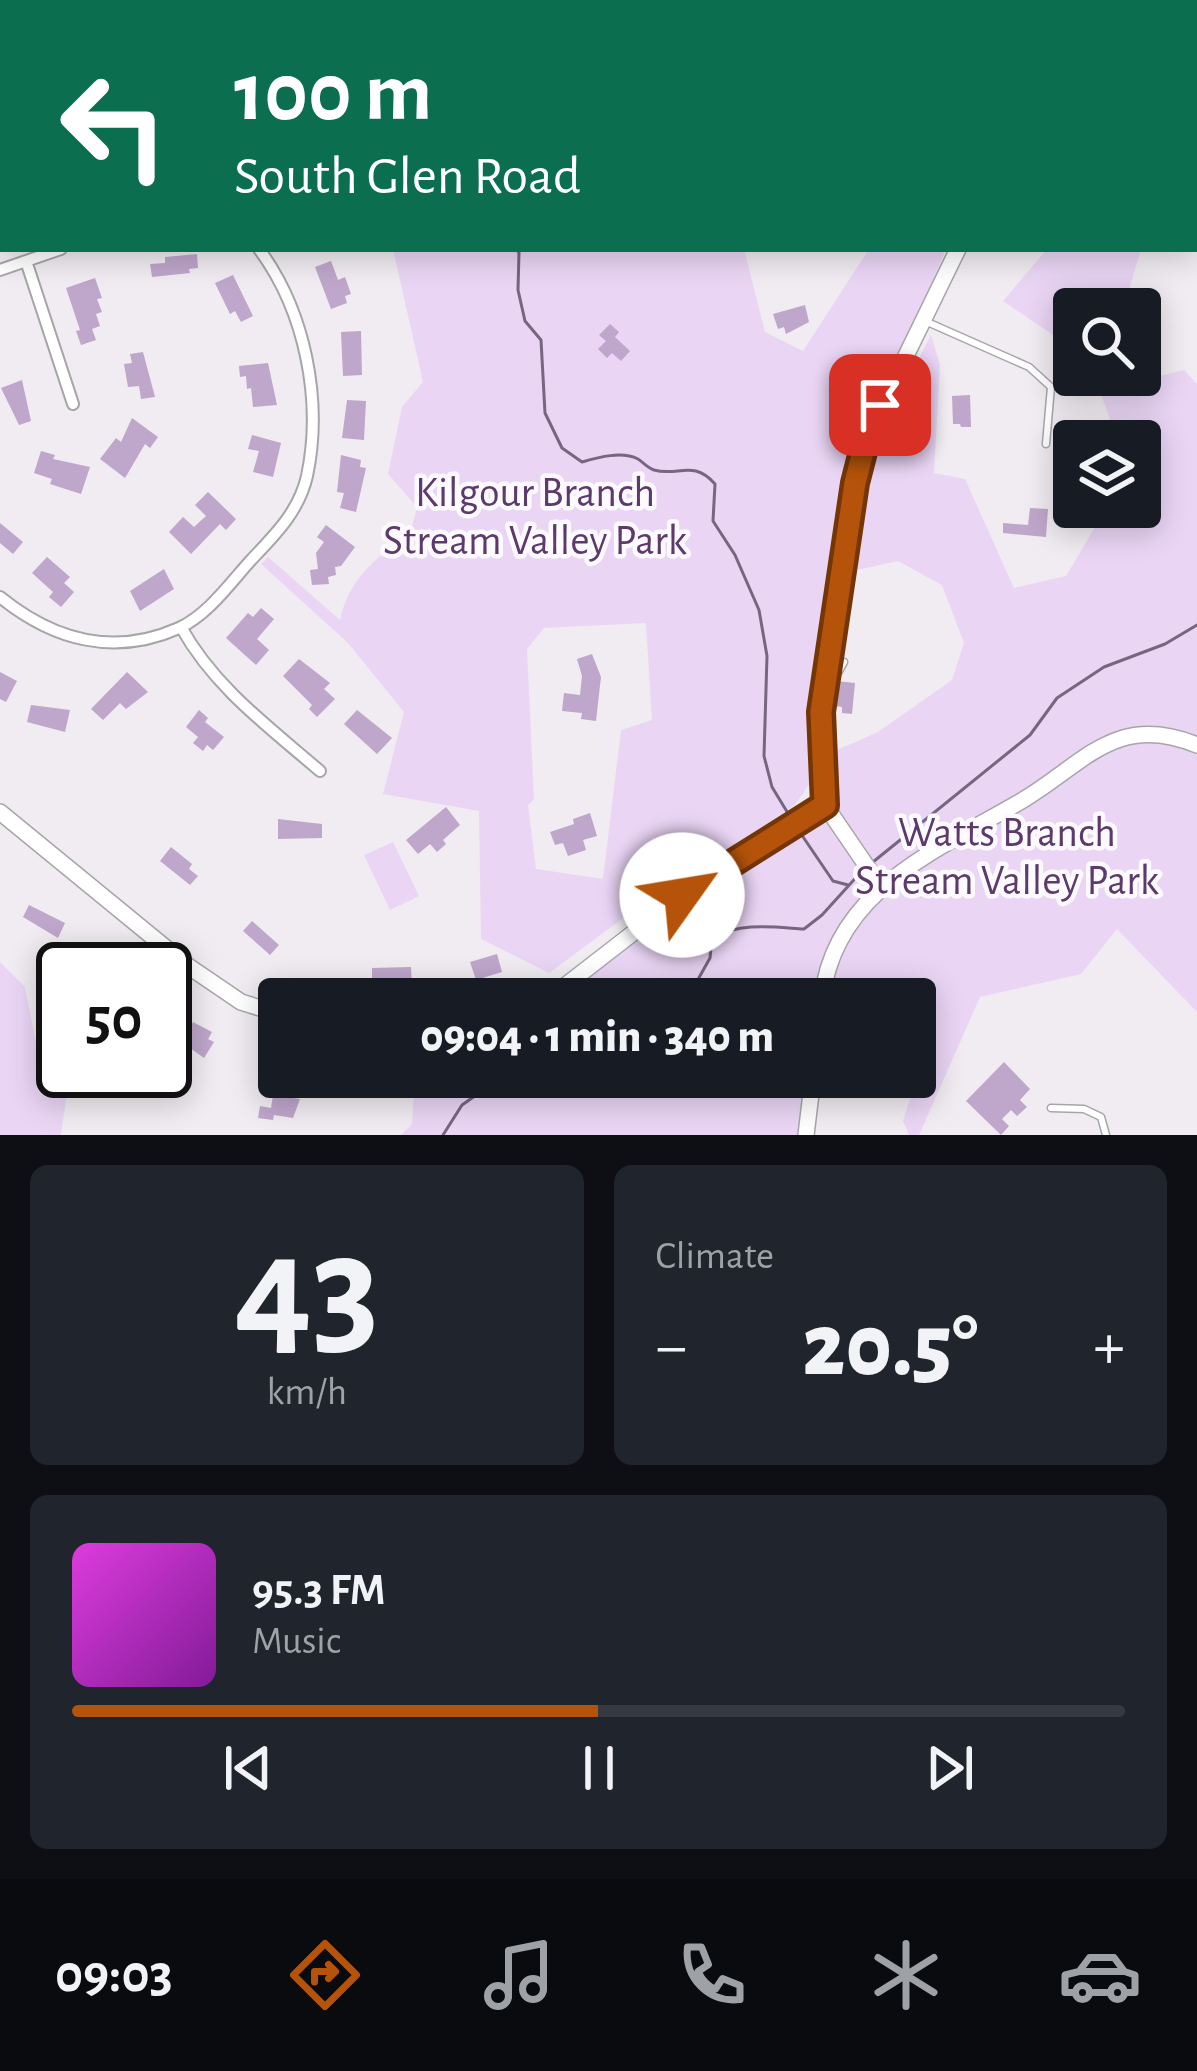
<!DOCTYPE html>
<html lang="en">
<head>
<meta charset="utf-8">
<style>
  :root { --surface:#171b24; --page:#20242c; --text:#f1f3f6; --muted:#9ea1a6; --line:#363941; --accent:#b45309 }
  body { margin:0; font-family:"Alegreya Sans",sans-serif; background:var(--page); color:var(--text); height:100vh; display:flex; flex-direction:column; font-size:45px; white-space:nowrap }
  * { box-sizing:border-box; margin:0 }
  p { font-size:39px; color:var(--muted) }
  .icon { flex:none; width:66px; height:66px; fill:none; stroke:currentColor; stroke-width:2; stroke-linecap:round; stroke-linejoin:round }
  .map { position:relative; height:1135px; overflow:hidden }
  .details { display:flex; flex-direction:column; gap:30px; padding:30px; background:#0d0f14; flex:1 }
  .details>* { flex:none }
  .top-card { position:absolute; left:0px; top:0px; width:1197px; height:252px; box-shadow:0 6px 30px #0003; background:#0b6e4f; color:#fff; overflow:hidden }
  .tools { position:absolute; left:1053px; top:288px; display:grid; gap:24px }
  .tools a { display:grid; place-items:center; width:108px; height:108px; border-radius:12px; background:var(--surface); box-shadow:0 6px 30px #0003; font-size:60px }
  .speed { position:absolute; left:36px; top:942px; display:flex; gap:24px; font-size:60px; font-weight:700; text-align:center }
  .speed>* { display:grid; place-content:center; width:156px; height:156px; border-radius:50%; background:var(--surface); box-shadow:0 6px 30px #0003; line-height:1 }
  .speed .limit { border:6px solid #111; border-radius:18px; background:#fff; color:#111 }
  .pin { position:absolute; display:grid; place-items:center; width:102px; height:102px; color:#fff; margin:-51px; border-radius:24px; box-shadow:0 6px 18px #0006 }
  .me { position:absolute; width:132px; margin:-66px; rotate:58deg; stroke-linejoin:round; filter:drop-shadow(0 0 9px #0008) }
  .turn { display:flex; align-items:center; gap:42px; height:252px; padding:0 36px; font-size:54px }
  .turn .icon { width:156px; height:156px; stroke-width:2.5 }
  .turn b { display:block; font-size:84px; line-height:102px }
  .big { font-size:90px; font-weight:800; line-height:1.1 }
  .details .widget { flex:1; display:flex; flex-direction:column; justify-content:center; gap:18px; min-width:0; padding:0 42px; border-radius:18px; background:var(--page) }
  .details .dial { align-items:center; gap:0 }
  .dial b { font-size:156px; line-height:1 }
  .song { display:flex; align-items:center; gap:36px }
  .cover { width:144px; height:144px; border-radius:18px; background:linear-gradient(135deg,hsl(300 70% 55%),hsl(290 70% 35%)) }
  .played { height:12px; border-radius:6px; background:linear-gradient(90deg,var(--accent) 50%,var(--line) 50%) }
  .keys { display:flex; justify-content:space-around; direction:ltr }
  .heat { display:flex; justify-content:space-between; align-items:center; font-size:66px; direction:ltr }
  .details .tiles { flex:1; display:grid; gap:30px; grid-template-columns:1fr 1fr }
  .widget:last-child { grid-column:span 2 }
  .trip { position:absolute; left:258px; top:978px; width:678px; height:120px; border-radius:12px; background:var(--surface); box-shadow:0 6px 30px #0003; font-weight:800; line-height:120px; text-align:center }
  .tab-bar { display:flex; height:192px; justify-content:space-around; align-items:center; background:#090b0e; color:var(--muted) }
  .tab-bar .icon { width:84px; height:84px }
  .tab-bar .current { color:var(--accent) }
  .tab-bar b { font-size:54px; color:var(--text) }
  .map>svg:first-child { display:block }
  .green { fill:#ead5f5; fill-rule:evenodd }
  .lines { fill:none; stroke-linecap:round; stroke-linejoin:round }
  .stream { stroke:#77667f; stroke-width:3 }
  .building { fill:#bfa6cb }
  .service-casing { stroke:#a8a5aa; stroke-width:9 }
  .minor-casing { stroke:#a8a5aa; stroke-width:14 }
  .secondary-casing { stroke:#a8a5aa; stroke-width:18 }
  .service { stroke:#fff; stroke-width:6 }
  .minor { stroke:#fff; stroke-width:10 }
  .secondary { stroke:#fff; stroke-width:15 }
  .route-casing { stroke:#753606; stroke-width:30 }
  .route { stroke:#b45309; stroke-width:21 }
  .labels { text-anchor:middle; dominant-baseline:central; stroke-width:9; stroke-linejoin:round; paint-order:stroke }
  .park-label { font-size:42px; fill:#5c3a6b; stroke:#fdfaff }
</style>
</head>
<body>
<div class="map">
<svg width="1197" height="1135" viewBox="0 0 1197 1135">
  <rect width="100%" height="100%" fill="#f0ecf1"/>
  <!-- green -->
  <path class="green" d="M228,0H619L227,3Z
    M393,249H744L765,332L803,351L869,249H946L910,333L852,433L847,454L853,456L839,514H835L811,711L810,783L795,805L711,860L707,856L549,973L481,939L479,811L383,794L404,712L348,643L261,564L268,557L340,620C349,580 374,557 409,537L417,507L388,474L402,407L423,382ZM646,623L652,720L621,730L603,879L536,869L528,805L534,799L527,649L544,628Z
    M1047,249H1132L1140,253L1123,309H1074V349L1003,301Z
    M931,335L940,365L934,473L965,479L1014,588L1066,576L1107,507H1140V441H1118L1094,375H1131L1136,382L1184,370L1197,384V1012L1117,929L1081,974L980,997L919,1135H909L903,1121L934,1023L915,1015V999H548L652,917L825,805L823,756L878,732L952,680L964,643L942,585L898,561L852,571L870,453Z
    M393,842L419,896L390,910L364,855Z
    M0,962L25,987L37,1048L63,1053V1071H70L61,1135H0Z
    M415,1077H807L803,1135H401L412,1124Z"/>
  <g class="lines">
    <!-- stream -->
    <path class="stream" d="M432,0V3
      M514,249L519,252L518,290L525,321L541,340L545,413L562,448L582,462C599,457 622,451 638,459C644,463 648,468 654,470C678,477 693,459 715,484L713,521L735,555L759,610L767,656L764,756L772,787L789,815
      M799,831L833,881L848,885
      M873,862L1030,735L1057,698L1104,667L1165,644L1197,625
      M687,999L710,958L712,938C741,922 772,927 804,929L822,915L861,872
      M443,1135L462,1105L502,1077"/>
  </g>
  <!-- building -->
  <path class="building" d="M197,254L198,268L189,269L190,273L152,277L150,264L165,263V257Z
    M331,261L338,280L345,277L351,294L345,296L347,303L331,309L315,267Z
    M233,275L253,316L241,322L235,311L230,314L215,283Z
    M95,278L102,298L97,299L102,312L96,314L100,326L92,329L96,340L81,345L76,331L80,330L66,288Z
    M805,305L809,322L786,334L784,327L778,329L773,314Z
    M610,324L619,332L615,337L630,351L621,361L612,353L607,358L598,349L606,341L599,335Z
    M361,331L362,375L343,376L341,332Z
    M143,352L155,397L141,399L139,386L128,387L124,364L132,363L130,354Z
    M268,363L277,405L253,407L251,388L247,389L246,376L240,377L239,366Z
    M22,380L31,421L19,425L1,388Z
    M970,395L971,427H961L960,424H953L952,396Z
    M347,400L366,401L364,440L342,438Z
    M132,418L158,437L150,448L145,444L125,478L100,459L116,438L121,442Z
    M252,435L281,443L273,477L253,472L259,451L248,449Z
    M1065,440L1074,443V463L1053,457L1056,446L1062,448Z
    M41,451L55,455L53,459L90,467L81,494L50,484L52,479L34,473Z
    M341,455L361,460L360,467L366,468L356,512L340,508L344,493L337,492Z
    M208,492L236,519L226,530L220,524L191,554L169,532L183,517L194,527L206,516L195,505Z
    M1030,508L1048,509L1046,537L1003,533V523L1028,525Z
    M0,523L23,542L13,554L0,543Z
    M326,525L355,547L341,566L335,567L336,575L328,577L329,584L312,585L310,570L318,569L316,553L324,542L317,537Z
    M47,557L70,577L64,583L74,592L61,607L49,597L53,592L32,573Z
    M164,569L174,589L140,611L130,591Z
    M261,608L274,619L257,639L269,650L256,665L226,638L248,613L253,617Z
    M592,654L601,677L596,721L581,719L582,713L562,711L564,693L580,695L582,676L577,659Z
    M299,659L330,683L324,689L335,699L317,717L309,709L312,705L283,676Z
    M0,672L17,681L6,702L0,699Z
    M127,672L148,692L126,709L120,703L103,720L91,709Z
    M836,681L855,683L852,714L842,713V707L834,706Z
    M31,705L70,710L65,732L27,722Z
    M199,710L208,718L205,722L224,737L213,750L207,745L203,751L193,743L198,737L186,727Z
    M357,710L392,738L377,754L344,724Z
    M446,807L460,825L443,840L446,844L437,852L430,844L418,854L406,840Z
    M590,813L597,836L583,840L586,850L568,856L563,843L555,845L550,832L574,824L573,819Z
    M278,819L322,824V838L278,839Z
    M171,847L192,864L189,869L198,876L190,885L160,861Z
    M29,905L65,923L58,938L23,917Z
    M252,921L279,945L270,955L243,931Z
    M497,954L502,972L476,980L470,962Z
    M411,967L412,987H372V968Z
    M165,1022L180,1031L184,1024L190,1028L193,1022L212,1032L208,1039L214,1042L204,1058L183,1043L181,1047L174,1043L172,1047L165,1044Z
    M1004,1062L1030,1089L1020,1100L1027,1107L1017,1116L1011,1110L1002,1119L1009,1126L1001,1135L966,1101Z
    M273,1095L300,1099L293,1118L274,1115L273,1120L258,1118L260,1106L271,1108Z"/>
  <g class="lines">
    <defs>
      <path id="service" d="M925,321L1029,367L1051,387L1046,444
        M830,673H838L844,662
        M1051,1108L1084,1109L1101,1117L1106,1135"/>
      <path id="minor" d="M26,261L73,404
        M0,270L61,249
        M0,597C53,640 114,657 179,628C208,615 231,582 252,559C276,534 299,511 307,476C323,400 305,311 259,249
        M181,627C214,687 269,727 320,771"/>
      <path id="secondary" d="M1051,3L1052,0
        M825,805L821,712L855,483L865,440L958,249
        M825,805L881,887
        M0,812L188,966L241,1002L279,1014
        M548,999L682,895L825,805
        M822,999C834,889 940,849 1023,800C1085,763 1116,712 1197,745
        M806,1135L813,1077"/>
    </defs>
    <!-- service casing -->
    <use href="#service" class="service-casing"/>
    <!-- minor casing -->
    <use href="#minor" class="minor-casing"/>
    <!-- secondary casing -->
    <use href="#secondary" class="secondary-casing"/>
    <!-- service -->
    <use href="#service" class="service"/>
    <!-- minor -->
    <use href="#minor" class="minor"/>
    <!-- secondary -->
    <use href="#secondary" class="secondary"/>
  </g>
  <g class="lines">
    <defs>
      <path id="route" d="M682,895L825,805L821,712L855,483L866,440L880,405"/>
    </defs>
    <!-- route casing -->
    <use href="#route" class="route-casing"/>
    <!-- route -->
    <use href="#route" class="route"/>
  </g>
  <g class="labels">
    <!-- park labels -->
    <g class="park-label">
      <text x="535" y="493">Kilgour Branch<tspan x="535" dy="48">Stream Valley Park</tspan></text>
      <text x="1007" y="833">Watts Branch<tspan x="1007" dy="48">Stream Valley Park</tspan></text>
    </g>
  </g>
</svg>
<div class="tools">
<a><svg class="icon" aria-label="search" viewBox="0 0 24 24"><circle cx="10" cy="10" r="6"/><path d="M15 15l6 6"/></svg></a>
<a><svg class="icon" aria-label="layers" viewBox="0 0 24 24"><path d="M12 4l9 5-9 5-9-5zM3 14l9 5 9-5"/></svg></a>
</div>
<div class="speed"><div class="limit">50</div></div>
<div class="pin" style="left:880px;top:405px;background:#d93025"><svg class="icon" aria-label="arrive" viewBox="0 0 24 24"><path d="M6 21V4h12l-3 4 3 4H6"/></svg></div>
<svg class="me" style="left:682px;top:895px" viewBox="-20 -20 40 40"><circle r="19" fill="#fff"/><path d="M0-13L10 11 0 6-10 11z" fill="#b45309"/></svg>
<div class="trip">09:04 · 1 min · 340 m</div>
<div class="top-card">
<div class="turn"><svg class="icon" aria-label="left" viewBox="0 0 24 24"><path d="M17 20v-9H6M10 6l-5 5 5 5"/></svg><div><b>100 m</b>South Glen Road</div></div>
</div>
</div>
<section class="details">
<div class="tiles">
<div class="widget dial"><b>43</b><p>km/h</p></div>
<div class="widget"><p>Climate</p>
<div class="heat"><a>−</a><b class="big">20.5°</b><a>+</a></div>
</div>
<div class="widget">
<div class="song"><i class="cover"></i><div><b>95.3 FM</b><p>Music</p></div></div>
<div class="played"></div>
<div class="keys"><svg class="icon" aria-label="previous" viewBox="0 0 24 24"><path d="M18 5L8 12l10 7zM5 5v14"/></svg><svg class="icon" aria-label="pause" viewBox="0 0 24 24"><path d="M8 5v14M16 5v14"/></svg><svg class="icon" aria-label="next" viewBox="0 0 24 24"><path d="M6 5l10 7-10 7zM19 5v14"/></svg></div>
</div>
</div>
</section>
<nav class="tab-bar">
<b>09:03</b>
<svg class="icon current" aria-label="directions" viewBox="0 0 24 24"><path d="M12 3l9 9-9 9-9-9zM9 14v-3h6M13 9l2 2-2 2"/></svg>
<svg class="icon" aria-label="music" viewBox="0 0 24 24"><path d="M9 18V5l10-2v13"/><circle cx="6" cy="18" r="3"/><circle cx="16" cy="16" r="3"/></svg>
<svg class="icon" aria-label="phone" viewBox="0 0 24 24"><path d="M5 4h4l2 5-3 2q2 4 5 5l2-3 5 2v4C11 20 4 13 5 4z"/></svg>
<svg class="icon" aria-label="climate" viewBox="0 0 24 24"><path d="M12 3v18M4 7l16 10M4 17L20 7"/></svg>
<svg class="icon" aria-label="car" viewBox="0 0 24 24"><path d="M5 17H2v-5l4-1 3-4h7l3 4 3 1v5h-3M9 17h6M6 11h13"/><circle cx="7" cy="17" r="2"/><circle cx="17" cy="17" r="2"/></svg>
</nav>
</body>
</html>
